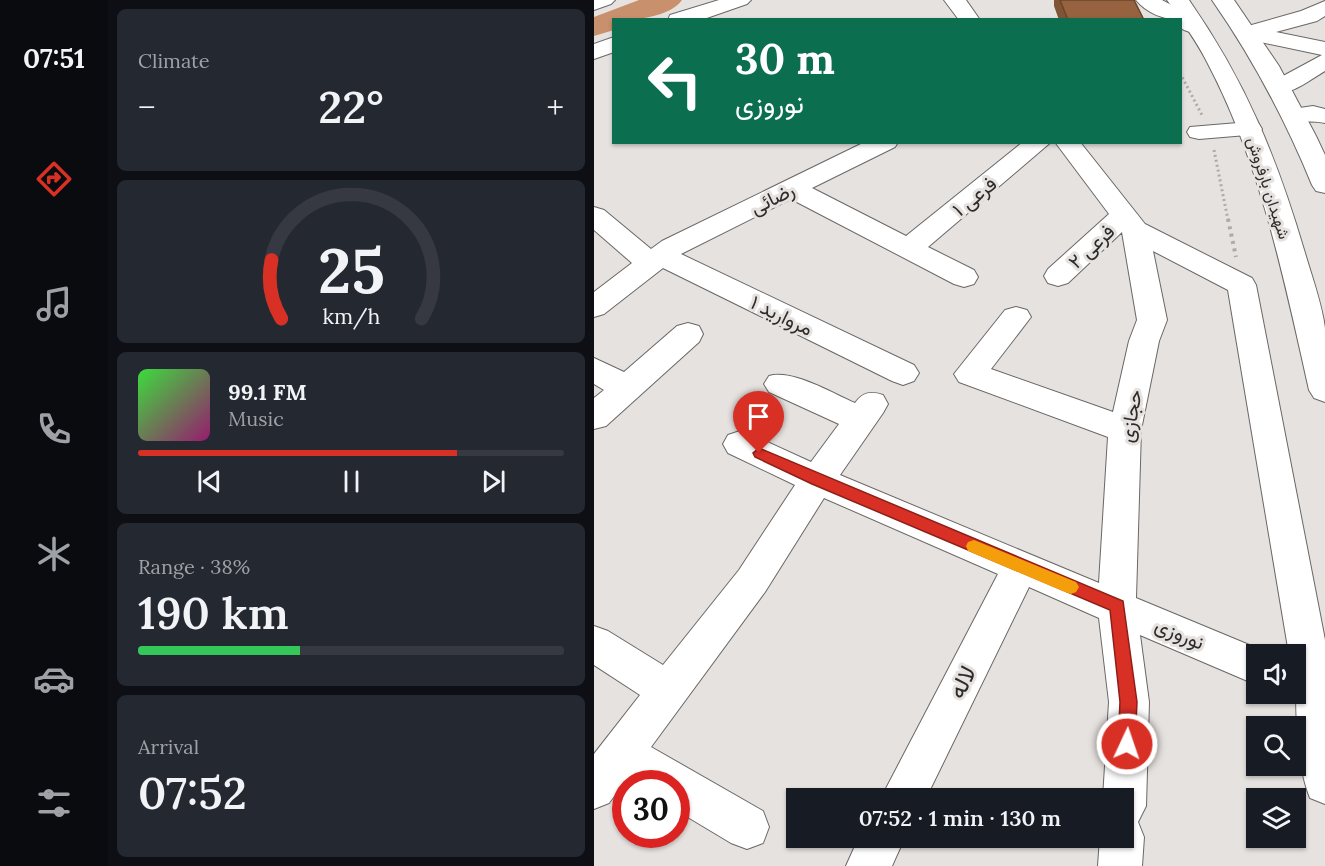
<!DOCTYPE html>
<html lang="en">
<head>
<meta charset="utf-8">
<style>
  :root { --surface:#171b24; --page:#242831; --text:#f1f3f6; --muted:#9ea1a6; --line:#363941; --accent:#d93025 }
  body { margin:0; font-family:Lora,Vazirmatn,serif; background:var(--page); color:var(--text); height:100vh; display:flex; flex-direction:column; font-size:22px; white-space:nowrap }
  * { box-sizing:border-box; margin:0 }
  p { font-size:20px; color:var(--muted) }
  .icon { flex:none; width:33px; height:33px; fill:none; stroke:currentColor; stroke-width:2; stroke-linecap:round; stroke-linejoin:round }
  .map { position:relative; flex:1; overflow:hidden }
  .side { display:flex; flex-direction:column; gap:9px; padding:9px; background:#0d0f14; width:486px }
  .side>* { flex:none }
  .guide { position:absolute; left:18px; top:18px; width:570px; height:126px; border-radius:0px; box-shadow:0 2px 4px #0004; background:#0b6e4f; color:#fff; overflow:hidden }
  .buttons { position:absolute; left:652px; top:644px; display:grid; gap:12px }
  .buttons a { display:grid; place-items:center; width:60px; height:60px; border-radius:0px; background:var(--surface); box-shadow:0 2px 4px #0004; font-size:30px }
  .speed { position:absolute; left:18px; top:770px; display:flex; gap:12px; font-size:30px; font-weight:700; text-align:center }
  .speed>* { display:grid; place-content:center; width:78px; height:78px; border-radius:50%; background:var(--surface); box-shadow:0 2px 4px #0004; line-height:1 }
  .speed .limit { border:9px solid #d22; background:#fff; color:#111 }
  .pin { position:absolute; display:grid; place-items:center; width:51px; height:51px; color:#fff; margin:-62px -26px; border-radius:50% 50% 50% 0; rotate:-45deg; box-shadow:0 0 6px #0007 }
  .pin .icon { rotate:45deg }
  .me { position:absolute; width:66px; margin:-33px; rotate:3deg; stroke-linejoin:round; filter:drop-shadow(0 0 4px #0008) }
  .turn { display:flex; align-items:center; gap:21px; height:126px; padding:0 24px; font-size:27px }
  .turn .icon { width:78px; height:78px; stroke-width:2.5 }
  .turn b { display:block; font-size:42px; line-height:51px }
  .big { font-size:45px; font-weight:600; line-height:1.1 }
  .side .widget { flex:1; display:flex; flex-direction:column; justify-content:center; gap:9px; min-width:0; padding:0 21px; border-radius:9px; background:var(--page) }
  .side .dial { align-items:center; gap:0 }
  .dial svg { height:156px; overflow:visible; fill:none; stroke:var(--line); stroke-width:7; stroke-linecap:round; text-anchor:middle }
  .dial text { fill:var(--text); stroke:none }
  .song { display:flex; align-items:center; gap:18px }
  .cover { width:72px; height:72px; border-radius:9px; background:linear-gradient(135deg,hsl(120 70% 55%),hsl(320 70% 35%)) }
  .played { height:6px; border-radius:3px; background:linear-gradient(90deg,var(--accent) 75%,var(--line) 75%) }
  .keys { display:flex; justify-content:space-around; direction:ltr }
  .heat { display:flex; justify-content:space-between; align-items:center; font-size:33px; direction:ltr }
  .charge { height:9px; border-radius:4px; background:linear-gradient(90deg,#34c759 38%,var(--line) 0) }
  .trip { position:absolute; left:192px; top:788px; width:348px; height:60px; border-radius:0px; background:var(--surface); box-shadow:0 2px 4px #0004; font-weight:600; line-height:60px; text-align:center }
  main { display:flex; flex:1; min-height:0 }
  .dock { display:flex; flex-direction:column; width:108px; justify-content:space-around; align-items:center; background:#090b0e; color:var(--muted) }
  .dock .icon { width:42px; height:42px }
  .dock .selected { color:var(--accent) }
  .dock b { font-size:27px; color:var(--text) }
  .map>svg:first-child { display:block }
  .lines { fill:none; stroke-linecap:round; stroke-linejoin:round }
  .river { fill:#c8906d; fill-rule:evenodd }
  .minor-casing { stroke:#6a6765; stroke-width:2 }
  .major-casing { stroke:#6a6765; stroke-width:2 }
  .highway-casing { stroke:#6a6765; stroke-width:2 }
  .path-far1 { stroke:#adaaa8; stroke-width:3; stroke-dasharray:2 3; stroke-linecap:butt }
  .path { stroke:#adaaa8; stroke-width:4; stroke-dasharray:3 4.5; stroke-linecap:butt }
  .minor { fill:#fff; fill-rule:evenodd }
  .major { fill:#fff; fill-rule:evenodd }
  .highway { fill:#fff; fill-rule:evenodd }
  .wall { fill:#815436 }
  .building { fill:#96623f; stroke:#69452c; stroke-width:1.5 }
  .route { fill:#d93025; stroke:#8d1f18; stroke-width:1.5 }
  .slow { fill:#f59e0b }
  .labels { text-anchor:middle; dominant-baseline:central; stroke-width:6; stroke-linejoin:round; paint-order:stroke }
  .far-street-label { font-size:16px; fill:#2e2c2b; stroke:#e6e2e0 }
  .street-label { font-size:20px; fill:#2e2c2b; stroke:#e6e2e0 }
  .near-street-label { font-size:24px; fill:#2e2c2b; stroke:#e6e2e0 }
</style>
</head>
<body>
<main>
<nav class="dock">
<b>07:51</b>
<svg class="icon selected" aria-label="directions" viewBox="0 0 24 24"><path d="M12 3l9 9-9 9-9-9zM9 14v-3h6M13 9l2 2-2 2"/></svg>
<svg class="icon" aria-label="music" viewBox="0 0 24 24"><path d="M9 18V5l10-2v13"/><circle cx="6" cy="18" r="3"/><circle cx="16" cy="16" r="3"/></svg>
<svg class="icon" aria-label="phone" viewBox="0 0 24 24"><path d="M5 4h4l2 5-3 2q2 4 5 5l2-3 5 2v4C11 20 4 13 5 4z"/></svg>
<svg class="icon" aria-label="climate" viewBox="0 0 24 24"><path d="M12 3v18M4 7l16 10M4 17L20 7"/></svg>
<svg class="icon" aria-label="car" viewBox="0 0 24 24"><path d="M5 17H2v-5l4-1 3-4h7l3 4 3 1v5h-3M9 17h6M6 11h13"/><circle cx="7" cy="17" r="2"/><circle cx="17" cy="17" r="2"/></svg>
<svg class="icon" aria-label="filters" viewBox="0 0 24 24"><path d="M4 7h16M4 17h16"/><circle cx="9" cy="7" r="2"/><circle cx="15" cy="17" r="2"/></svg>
</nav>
<section class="side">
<div class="widget"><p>Climate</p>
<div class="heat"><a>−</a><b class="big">22°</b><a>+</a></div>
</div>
<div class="widget dial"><svg viewBox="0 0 100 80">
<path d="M14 69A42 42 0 1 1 86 69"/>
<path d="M14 69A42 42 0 0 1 9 39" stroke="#d93025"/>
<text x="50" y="56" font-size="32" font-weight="700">25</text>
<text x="50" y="72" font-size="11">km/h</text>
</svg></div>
<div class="widget">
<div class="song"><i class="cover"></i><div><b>99.1 FM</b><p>Music</p></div></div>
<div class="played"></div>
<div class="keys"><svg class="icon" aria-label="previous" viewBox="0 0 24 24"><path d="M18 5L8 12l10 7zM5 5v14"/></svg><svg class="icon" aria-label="pause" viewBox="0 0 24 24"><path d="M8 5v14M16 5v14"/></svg><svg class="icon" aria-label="next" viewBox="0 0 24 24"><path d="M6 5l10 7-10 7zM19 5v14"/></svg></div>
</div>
<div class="widget"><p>Range · 38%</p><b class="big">190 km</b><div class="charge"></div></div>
<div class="widget"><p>Arrival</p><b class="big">07:52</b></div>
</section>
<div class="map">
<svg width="731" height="866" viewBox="0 0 731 866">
  <rect width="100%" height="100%" fill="#e6e2e0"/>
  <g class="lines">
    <!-- river -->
    <path class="river" d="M45,0H88C75,18 40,20 20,20V30L0,36V17Z"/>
    <defs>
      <path id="minor" d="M350,0H372L386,20H365Z
        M731,1V16L723,21L682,32L731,42V71C715,80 696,97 678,92L674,87L678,82L728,55L647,38L644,33L647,28L707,11Z
        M719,106L731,109V123C718,120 705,123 692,120L689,115L692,110Z
        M656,122L665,124L668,129L665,134L605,139L596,137L593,132L596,127Z
        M271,142H304L301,147L218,188L312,236L429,142H457L334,247L380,270L384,277L380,284L370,287L360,284L197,199L87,254L320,365L325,373L320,381L309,385L298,381L69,268L10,314L0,317V292L38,263L0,230V207L10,210L57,249L68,241Z
        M461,142H486L551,224L658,278L662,285L731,640V804L716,798C700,759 702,696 702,654H695L634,290L559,251L573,320L565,341L547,430L542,598L677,654H663V685L546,635L555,702L552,806L544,822L550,837L548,866H504L506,837H530V798H509L515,702L505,618L435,587L332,798H287L404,574L230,498L171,592L57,747L169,811L175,827L169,843L153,849L137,843L82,810V783H38L32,780L15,803L0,809V754L46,695L0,665V626L14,631L69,665L145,570L201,485L134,453L129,444L134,435L146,431L158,435L217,462L245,424L175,392L170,384L175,376C198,369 238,393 261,403C269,392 277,391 289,395L294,404L289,413L246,475L505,583L514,437L365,382L360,374L411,310L422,307L433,310L437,317L397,369L519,412L535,341L543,320L528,232L474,283L464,286L454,283L450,276L454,269L515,214Z
        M94,323L105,326L109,334L105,342L12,426L0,429V398L10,390L0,384V358L30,372L83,326Z
        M265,837H311L298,866H252Z"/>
      <path id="major" d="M0,0H21L17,4L0,10Z
        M125,0H157L153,4L107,20H74L76,15Z
        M542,0H568L609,22L612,27L609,32C600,34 594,32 586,28V20C571,20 552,13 542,0Z
        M20,37V52L0,59V44Z"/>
      <path id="highway" d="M573,0H595C652,82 683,158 711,253C718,277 728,304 731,328C731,352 731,378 731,402L720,398L715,390C690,279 667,164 613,62C602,40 587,20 573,0Z
        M618,0H640L685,66L722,136L731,155V193L722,191L718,185C691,119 659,59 618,0Z"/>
    </defs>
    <!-- minor casing -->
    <use href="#minor" class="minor-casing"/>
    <!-- major casing -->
    <use href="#major" class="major-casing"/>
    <!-- highway casing -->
    <use href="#highway" class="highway-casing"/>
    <!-- path-far1 -->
    <path class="path-far1" d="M586,73L608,115
      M620,150L634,220"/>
    <!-- path -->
    <path class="path" d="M634,219L642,257"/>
    <!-- minor -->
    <use href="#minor" class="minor"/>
    <!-- major -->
    <use href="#major" class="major"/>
    <!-- highway -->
    <use href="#highway" class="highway"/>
  </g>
  <!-- wall -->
  <path class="wall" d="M460,0H540L550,20H465L460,6Z"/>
  <!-- building -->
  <path class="building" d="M466,0H540L550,20H474Z"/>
  <!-- route -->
  <path class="route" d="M165,448L529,601L543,702L541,744L539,750L533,752L527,750L524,744L526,702L516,610L218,484L161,457L159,453Z"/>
  <!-- slow -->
  <path class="slow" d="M380,540L482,582L485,587L482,592L477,594L471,592L374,551L372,546L374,542Z"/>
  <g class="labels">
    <!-- far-street labels -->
    <g class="far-street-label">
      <text transform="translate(675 188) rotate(72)">شهیدان بارفروش</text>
    </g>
    <!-- street labels -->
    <g class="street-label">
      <text transform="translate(380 196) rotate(-39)">فرعی ۱</text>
      <text transform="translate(178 198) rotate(-26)">رضائی</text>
      <text transform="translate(497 246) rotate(-43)">فرعی ۲</text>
      <text transform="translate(188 315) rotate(26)">مروارید ۱</text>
      <text transform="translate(536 416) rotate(-80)">حجازی</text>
      <text transform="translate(586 633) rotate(23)">نوروزی</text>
    </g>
    <!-- near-street labels -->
    <g class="near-street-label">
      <text transform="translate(368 682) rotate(-63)">لاله</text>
    </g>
  </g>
</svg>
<div class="buttons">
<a><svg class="icon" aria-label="sound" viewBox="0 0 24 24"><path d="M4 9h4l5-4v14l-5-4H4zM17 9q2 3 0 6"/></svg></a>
<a><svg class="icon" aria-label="search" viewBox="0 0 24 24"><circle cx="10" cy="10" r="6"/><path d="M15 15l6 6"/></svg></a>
<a><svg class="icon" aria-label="layers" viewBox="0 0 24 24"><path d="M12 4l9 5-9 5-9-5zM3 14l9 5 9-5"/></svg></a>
</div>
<div class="speed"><div class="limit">30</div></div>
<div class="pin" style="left:165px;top:453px;background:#d93025"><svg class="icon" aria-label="arrive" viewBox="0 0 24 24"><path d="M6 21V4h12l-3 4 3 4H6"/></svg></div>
<svg class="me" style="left:533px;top:744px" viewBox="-20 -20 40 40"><circle r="17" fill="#d93025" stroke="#fff" stroke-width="3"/><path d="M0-11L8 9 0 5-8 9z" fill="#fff"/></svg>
<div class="trip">07:52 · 1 min · 130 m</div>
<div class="guide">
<div class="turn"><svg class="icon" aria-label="left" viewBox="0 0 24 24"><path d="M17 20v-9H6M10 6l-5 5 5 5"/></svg><div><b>30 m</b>نوروزی</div></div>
</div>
</div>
</main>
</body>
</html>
